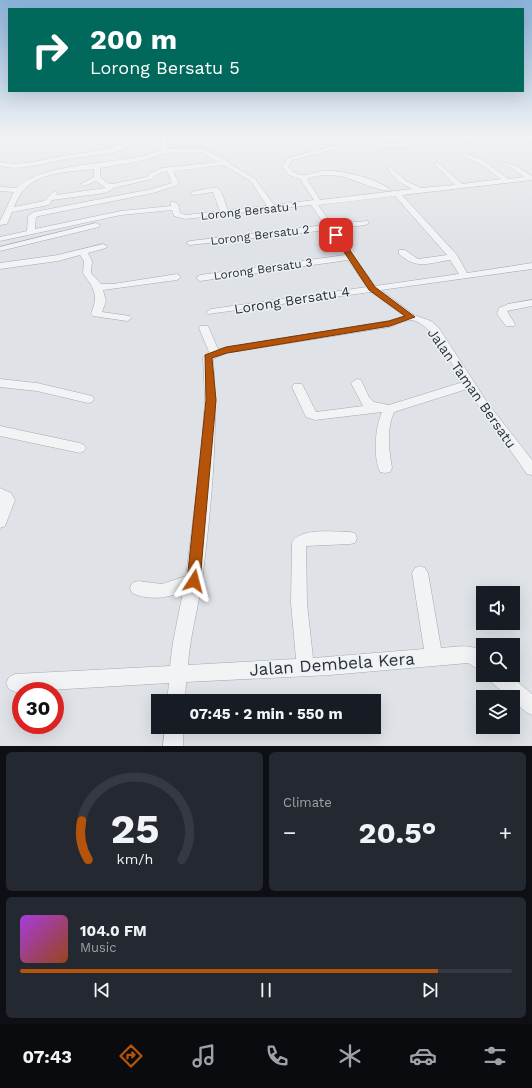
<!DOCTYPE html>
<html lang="en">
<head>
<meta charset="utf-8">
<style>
  :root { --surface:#171b24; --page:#242831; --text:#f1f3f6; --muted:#9ea1a6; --line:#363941; --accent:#b45309 }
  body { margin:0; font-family:"Work Sans",sans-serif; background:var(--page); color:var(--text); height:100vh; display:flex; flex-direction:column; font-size:15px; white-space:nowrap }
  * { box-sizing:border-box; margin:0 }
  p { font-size:13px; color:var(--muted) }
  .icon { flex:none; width:22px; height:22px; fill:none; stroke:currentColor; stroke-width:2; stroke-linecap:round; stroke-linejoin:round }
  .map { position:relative; height:746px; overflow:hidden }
  .details { display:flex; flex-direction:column; gap:6px; padding:6px; background:#0d0f14; flex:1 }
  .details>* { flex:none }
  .hud { position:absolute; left:8px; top:8px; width:516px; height:84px; border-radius:0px; box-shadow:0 4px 16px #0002; background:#00695c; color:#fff; overflow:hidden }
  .controls { position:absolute; left:476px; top:586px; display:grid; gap:8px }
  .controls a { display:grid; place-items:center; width:44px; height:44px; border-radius:0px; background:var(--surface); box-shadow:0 4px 16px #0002; font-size:20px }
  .speed { position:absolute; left:12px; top:682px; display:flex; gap:8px; font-size:20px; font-weight:700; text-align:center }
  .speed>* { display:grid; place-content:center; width:52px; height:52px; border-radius:50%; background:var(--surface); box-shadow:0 4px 16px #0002; line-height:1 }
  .speed .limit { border:6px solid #d22; background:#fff; color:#111 }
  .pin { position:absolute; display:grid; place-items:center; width:34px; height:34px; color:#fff; margin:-17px; border-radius:8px; box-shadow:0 2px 6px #0006 }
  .me { position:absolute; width:44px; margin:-22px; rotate:9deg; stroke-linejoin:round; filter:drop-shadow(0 0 3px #0008) }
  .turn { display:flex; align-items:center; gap:14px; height:84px; padding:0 16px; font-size:18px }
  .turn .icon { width:52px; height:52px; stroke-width:2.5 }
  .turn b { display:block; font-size:28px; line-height:34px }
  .big { font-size:30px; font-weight:700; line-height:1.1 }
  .details .card { flex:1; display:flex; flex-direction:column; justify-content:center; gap:6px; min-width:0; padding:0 14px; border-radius:6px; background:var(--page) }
  .details .dial { align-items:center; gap:0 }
  .dial svg { height:104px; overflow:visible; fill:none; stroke:var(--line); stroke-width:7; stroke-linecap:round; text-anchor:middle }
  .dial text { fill:var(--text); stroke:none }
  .song { display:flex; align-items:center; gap:12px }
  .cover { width:48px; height:48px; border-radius:6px; background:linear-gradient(135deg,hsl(280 70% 55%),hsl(20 70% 35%)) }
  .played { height:4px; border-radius:2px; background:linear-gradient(90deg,var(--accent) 85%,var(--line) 85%) }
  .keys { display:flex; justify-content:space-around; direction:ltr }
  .heat { display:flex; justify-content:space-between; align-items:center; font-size:22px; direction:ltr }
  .details .tiles { flex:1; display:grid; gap:6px; grid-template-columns:1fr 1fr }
  .card:last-child { grid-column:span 2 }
  .trip { position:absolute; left:151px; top:694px; width:230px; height:40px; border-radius:0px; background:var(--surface); box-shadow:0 4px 16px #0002; font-weight:700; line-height:40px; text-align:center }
  .tabs { display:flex; height:64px; justify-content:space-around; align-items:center; background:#090b0e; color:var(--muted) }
  .tabs .icon { width:28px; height:28px }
  .tabs .on { color:var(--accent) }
  .tabs b { font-size:18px; color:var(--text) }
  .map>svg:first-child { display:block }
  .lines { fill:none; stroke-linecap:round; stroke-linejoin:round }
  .minor-casing { stroke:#a5a9b0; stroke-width:1 }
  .minor { fill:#f1f3f5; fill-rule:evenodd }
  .route { fill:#b45309; stroke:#753606 }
  .labels { text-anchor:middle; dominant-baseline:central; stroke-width:3; stroke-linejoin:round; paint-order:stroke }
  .far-street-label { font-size:12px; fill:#2a303c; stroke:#eef1f4 }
  .street-label { font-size:14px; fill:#2a303c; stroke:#eef1f4 }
  .near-street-label { font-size:17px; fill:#2a303c; stroke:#eef1f4 }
</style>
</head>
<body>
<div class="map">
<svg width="532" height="746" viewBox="0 0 532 746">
  <rect width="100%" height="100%" fill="#dfe2e7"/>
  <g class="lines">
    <defs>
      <path id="minor" d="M139,136H146C123,158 89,154 61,160C40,164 22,171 0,166V162C23,167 41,159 63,156C91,151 115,151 139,136Z
        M161,136H167V149L202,148L229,162L230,164L255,179L274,205L314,200L300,179L289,175L282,167L288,158L337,145L340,147L339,148L292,160L288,167C292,171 295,174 301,175C307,176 316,172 322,171C339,169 378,179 391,190C385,194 353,179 344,177C331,174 319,174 307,179L320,200L412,189L398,181L387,169L390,167L406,181L421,188L455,185L435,165V163L437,162L462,184L501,179L479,163L462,156V154L464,153L483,160L508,179L524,177L512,168L501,164V162L516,166L532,176V180L402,195L457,255L467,273L532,263V269L381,290L414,315L431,321L439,328L487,402L532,460V475L527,474L467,389L394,412C386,430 389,449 392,468L390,472L385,473L380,472C373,457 375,427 382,412L315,420L306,417L292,387L294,384H302L316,412L363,406L351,383L357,379L361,380L369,397L374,402L389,405L463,382C452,366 432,322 411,320C405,320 396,325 390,327L227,353L213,359C219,431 211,509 202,581C198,609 190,636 188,665L296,659L291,603L292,543C299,527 334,532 350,532L355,533L357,538L355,543L350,544L306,546L307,603L313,658L424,649L412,573L415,568L420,566L425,568L428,573L441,648C455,647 471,643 483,652V672L468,663L330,675L186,682L185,701H167L169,683L15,692L9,689L6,683L9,677L15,674L170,666L173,642L183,592C165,598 151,601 132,593L130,588L132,583L138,581L162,584L186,576L201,458L205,400L203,357L209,352L199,328L200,326H208L218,349L388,321L404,316L371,292L208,314L206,312L211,309L367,287L348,260L200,281L196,278L200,275L345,255L328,230L190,245L186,243L190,241L325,225L311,205L185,219L174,216L172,210L121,215L0,241V237L27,231L28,216L34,212L152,189L172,183L167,171C161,172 155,175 152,179L113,188L111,190L105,193L52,200L49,205L12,212L7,224L0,225V221L14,192L0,191V187L17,188C38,164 114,164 147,155L161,150ZM201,152L218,162L162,168L149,174L147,177L112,184L107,183L100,177V168L141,161L166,153ZM223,165L251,181L267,206L228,210C225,205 223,192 219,189C216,186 193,191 190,193L194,195L213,192L220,211L186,215L180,213L178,204L174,202H171V206L121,211L35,229L36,217L39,216L153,193L178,185L179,184L173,171ZM94,169V177L81,184L84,186L96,181L106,188L56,195L58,193L54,191L44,201L14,207C27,171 61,173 94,169ZM395,196L447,255L418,259L405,250H399V254C417,270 428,263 450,260L459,274L375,286L335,229L365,225L369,223L368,221L332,224L318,205Z
        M343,136C352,135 359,138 368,140C385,144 401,145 418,140L414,136H421L426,140C409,152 359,147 343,136Z
        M487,136H499L472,142L459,139C463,136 480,137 487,136Z
        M516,136L532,137V141L517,137Z
        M96,223L100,225L99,227L0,251V247Z
        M103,244L107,246L106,248L88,253L92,261L91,273L101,284H113L177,274L181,277L177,280L103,290L106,301L102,312L130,316L132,318L127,321L93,316L91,314C99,294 94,289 83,273L84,261L80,255L58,261L0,269V263L58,255Z
        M532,300V306L507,311L515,324L514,326H506L497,314L499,308L508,304Z
        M0,379L37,383L88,395L92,396L94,399L92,402L88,403L37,391L0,387Z
        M0,426L80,443L84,445L86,448L84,451L80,453L0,436Z
        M0,488L11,493L15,500L5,526L0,528Z
        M487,675H509L532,694V715L526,712L513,701V697H508L490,681Z
        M165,727H183V746H163Z"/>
    </defs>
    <!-- minor casing -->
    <use href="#minor" class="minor-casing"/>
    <!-- minor -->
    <use href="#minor" class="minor"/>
  </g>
  <!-- sky -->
  <linearGradient id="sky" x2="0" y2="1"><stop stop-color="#8ab2d9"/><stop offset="0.57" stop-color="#f1f2f4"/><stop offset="1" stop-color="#f1f2f4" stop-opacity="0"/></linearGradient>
  <rect width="532" height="240" fill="url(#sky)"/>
  <!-- route -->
  <path class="route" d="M334,233H338L375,287L415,317L390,326L227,353L212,358L216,400L200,581L198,585L194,587L189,585L187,581L206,400L205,355L226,347L389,321L405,316L369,290L333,235Z"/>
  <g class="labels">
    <!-- far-street labels -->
    <g class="far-street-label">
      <text transform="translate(249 211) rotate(-6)">Lorong Bersatu 1</text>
      <text transform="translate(260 235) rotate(-7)">Lorong Bersatu 2</text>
      <text transform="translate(263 269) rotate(-8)">Lorong Bersatu 3</text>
    </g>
    <!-- street labels -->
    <g class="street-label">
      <text transform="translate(292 300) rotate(-9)">Lorong Bersatu 4</text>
      <text transform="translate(472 388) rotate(55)">Jalan Taman Bersatu</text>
    </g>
    <!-- near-street labels -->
    <g class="near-street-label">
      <text transform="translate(332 664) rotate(-4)">Jalan Dembela Kera</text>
    </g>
  </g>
</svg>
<div class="controls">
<a><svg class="icon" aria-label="sound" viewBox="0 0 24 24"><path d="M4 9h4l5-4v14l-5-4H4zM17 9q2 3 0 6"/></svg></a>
<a><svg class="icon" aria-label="search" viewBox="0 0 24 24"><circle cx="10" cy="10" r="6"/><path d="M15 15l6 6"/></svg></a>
<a><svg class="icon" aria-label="layers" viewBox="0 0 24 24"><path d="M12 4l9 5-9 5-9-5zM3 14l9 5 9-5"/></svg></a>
</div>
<div class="speed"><div class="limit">30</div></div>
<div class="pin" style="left:336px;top:235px;background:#d93025"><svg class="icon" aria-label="arrive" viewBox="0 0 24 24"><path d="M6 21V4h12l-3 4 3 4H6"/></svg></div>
<svg class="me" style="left:194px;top:581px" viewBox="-20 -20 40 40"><path d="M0-17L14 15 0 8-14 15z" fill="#b45309" stroke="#fff" stroke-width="4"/></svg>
<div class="trip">07:45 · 2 min · 550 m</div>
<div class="hud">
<div class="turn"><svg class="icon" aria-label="right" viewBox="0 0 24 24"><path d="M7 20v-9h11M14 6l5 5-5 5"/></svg><div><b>200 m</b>Lorong Bersatu 5</div></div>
</div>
</div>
<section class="details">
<div class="tiles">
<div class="card dial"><svg viewBox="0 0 100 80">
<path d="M14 69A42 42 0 1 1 86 69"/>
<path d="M14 69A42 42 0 0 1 9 39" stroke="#b45309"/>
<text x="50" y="56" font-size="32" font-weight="700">25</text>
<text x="50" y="72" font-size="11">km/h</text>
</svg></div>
<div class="card"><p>Climate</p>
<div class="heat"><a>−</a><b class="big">20.5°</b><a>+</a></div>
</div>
<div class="card">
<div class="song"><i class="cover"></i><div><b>104.0 FM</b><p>Music</p></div></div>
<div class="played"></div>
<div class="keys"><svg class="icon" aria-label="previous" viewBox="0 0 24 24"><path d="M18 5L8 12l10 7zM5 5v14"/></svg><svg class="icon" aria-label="pause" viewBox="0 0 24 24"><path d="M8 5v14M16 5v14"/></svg><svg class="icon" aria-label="next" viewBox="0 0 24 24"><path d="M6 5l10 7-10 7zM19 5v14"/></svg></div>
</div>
</div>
</section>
<nav class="tabs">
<b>07:43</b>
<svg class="icon on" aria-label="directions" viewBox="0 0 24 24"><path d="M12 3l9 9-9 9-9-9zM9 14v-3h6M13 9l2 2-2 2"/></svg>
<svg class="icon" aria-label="music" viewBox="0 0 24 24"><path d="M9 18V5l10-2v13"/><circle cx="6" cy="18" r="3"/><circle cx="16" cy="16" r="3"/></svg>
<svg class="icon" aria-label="phone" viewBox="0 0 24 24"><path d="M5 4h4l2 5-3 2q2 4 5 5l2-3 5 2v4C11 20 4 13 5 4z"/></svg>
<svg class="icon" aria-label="climate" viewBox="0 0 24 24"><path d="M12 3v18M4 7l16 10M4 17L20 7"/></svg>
<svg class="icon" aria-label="car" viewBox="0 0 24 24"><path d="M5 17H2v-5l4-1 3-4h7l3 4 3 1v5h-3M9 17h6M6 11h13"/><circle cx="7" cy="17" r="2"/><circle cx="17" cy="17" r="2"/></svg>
<svg class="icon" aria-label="filters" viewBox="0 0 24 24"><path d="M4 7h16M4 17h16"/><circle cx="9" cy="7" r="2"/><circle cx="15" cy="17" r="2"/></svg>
</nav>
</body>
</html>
